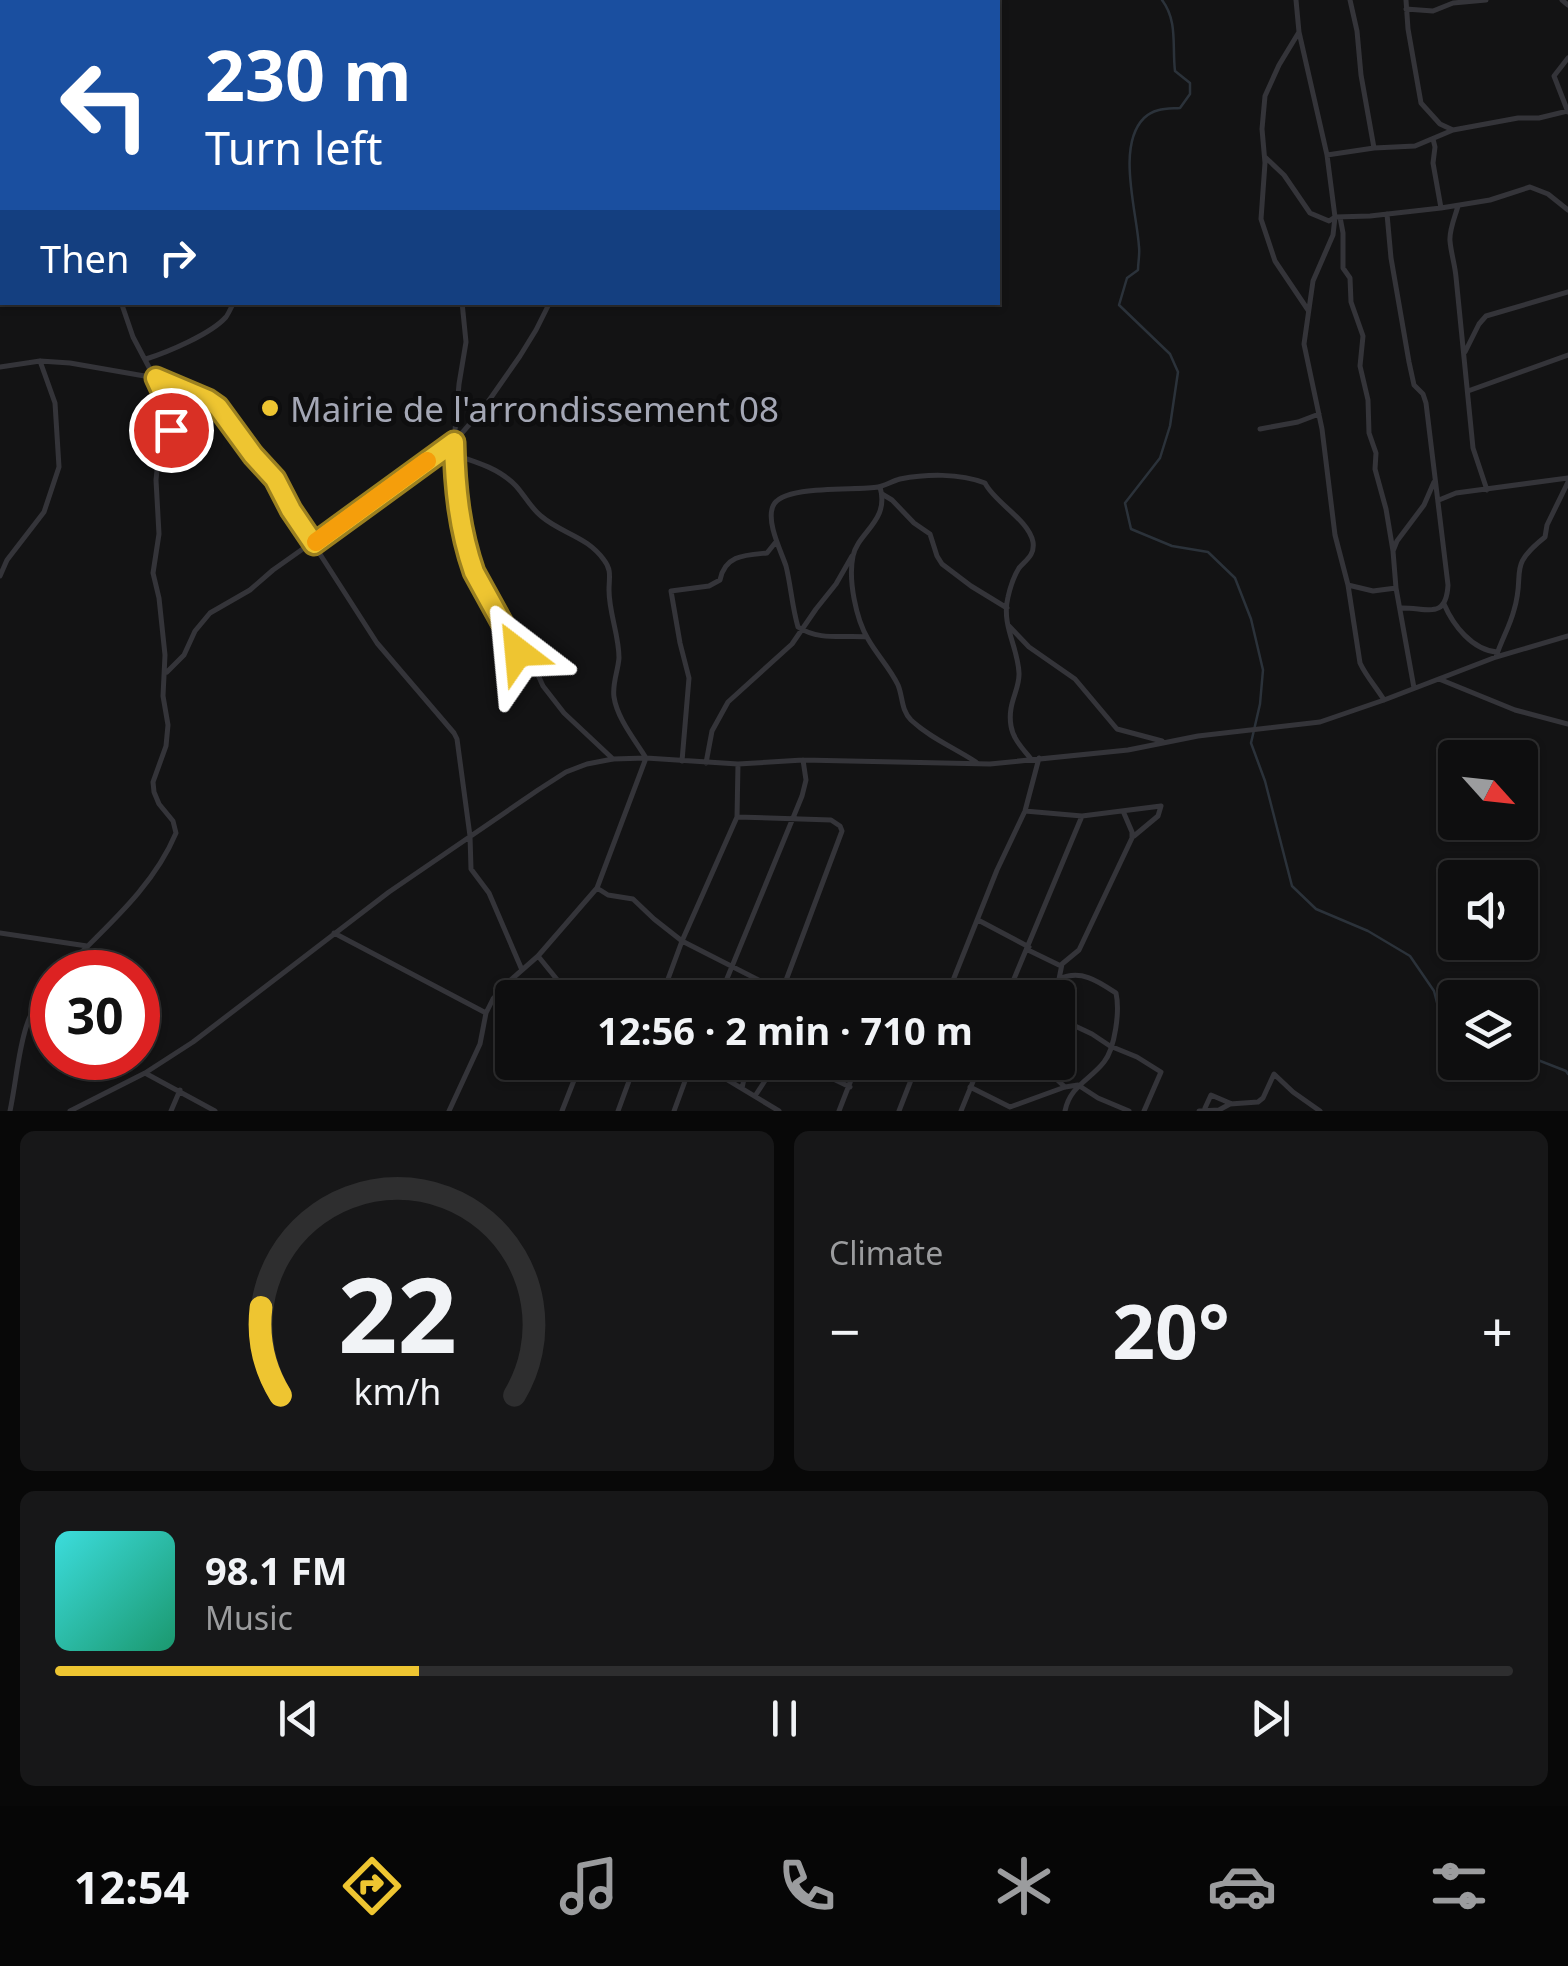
<!DOCTYPE html>
<html lang="en">
<head>
<meta charset="utf-8">
<style>
  :root { --surface:#0e0e0f; --page:#171718; --text:#f1f3f6; --muted:#9b9c9e; --line:#2e2e2f; --accent:#eec531 }
  body { margin:0; font-family:"Noto Sans",sans-serif; background:var(--page); color:var(--text); height:100vh; display:flex; flex-direction:column; font-size:38px; white-space:nowrap }
  * { box-sizing:border-box; margin:0 }
  p { font-size:32px; color:var(--muted) }
  .icon { flex:none; width:55px; height:55px; fill:none; stroke:currentColor; stroke-width:2; stroke-linecap:round; stroke-linejoin:round }
  .map { position:relative; height:1111px; overflow:hidden }
  .details { display:flex; flex-direction:column; gap:20px; padding:20px; background:#080808; flex:1 }
  .details>* { flex:none }
  .top-card { position:absolute; left:0px; top:0px; width:1000px; height:305px; box-shadow:0 2px 8px #0004,0 0 0 2px var(--line); background:#1a4fa0; color:#fff; overflow:hidden }
  .needle { width:65px; rotate:117deg }
  .fabs { position:absolute; left:1438px; top:740px; display:grid; gap:20px }
  .fabs a { display:grid; place-items:center; width:100px; height:100px; border-radius:10px; background:var(--surface); box-shadow:0 2px 8px #0004,0 0 0 2px var(--line); font-size:50px }
  .speed { position:absolute; left:30px; top:950px; display:flex; gap:20px; font-size:50px; font-weight:700; text-align:center }
  .speed>* { display:grid; place-content:center; width:130px; height:130px; border-radius:50%; background:var(--surface); box-shadow:0 2px 8px #0004,0 0 0 2px var(--line); line-height:1 }
  .speed .limit { border:15px solid #d22; background:#fff; color:#111 }
  .pin { position:absolute; display:grid; place-items:center; width:85px; height:85px; color:#fff; margin:-42px; border:5px solid #fff; border-radius:50%; box-shadow:0 2px 10px #0007 }
  .me { position:absolute; width:110px; margin:-55px; rotate:331deg; stroke-linejoin:round; filter:drop-shadow(0 0 8px #0008) }
  .turn { display:flex; align-items:center; gap:35px; height:210px; padding:0 40px; font-size:45px }
  .turn .icon { width:130px; height:130px; stroke-width:2.5 }
  .turn b { display:block; font-size:70px; line-height:85px }
  .then { display:flex; align-items:center; height:95px; padding:0 40px; background:#0003; gap:20px; font-size:38px }
  .big { font-size:75px; font-weight:700; line-height:1.1 }
  .details .tile { flex:1; display:flex; flex-direction:column; justify-content:center; gap:15px; min-width:0; padding:0 35px; border-radius:15px; background:var(--page) }
  .details .dial { align-items:center; gap:0 }
  .dial svg { height:260px; overflow:visible; fill:none; stroke:var(--line); stroke-width:7; stroke-linecap:round; text-anchor:middle }
  .dial text { fill:var(--text); stroke:none }
  .song { display:flex; align-items:center; gap:30px }
  .cover { width:120px; height:120px; border-radius:15px; background:linear-gradient(135deg,hsl(180 70% 55%),hsl(160 70% 35%)) }
  .played { height:10px; border-radius:5px; background:linear-gradient(90deg,var(--accent) 25%,var(--line) 25%) }
  .keys { display:flex; justify-content:space-around; direction:ltr }
  .heat { display:flex; justify-content:space-between; align-items:center; font-size:55px; direction:ltr }
  .details .tiles { flex:1; display:grid; gap:20px; grid-template-columns:1fr 1fr }
  .tile:last-child { grid-column:span 2 }
  .trip { position:absolute; left:495px; top:980px; width:580px; height:100px; border-radius:10px; background:var(--surface); box-shadow:0 2px 8px #0004,0 0 0 2px var(--line); font-weight:700; line-height:100px; text-align:center }
  .tabs { display:flex; height:160px; justify-content:space-around; align-items:center; background:#060606; color:var(--muted) }
  .tabs .icon { width:70px; height:70px }
  .tabs .active { color:var(--accent) }
  .tabs b { font-size:45px; color:var(--text) }
  .map>svg:first-child { display:block }
  .lines { fill:none; stroke-linecap:round; stroke-linejoin:round }
  .stream { stroke:#2b323a; stroke-width:2.5 }
  .minor { stroke:#343439; stroke-width:5 }
  .route-casing { stroke:#9b8020; stroke-width:25 }
  .route { stroke:#eec531; stroke-width:18 }
  .slow { stroke:#f59e0b; stroke-width:18 }
  .poi-dot { fill:#eec531; stroke:#0e0e0f; stroke-width:4 }
  .labels { text-anchor:middle; dominant-baseline:central; stroke-width:10; stroke-linejoin:round; paint-order:stroke }
  .poi-label { font-size:35px; fill:#a4a7b5; stroke:#0e0e0f; text-anchor:start }
</style>
</head>
<body>
<div class="map">
<svg width="1568" height="1111" viewBox="0 0 1568 1111">
  <rect width="100%" height="100%" fill="#131314"/>
  <g class="lines">
    <!-- stream -->
    <path class="stream" d="M1162,0C1178,21 1172,46 1175,71L1190,83V94L1180,108C1167,109 1154,108 1144,118C1116,146 1137,212 1139,247C1140,254 1138,262 1138,270L1127,278L1119,305L1170,354L1178,372L1170,426L1160,458L1125,503L1131,529L1172,546L1208,552L1235,578L1251,619L1263,670L1260,704L1251,743L1265,781L1292,886L1316,909L1368,931L1410,956L1434,991L1448,1045L1455,1050
      M1520,1053L1566,1071L1568,1074
      M1473,1062H1478"/>
    <!-- minor -->
    <path class="minor" d="M429,0L430,2
      M531,0L532,2
      M608,0V2
      M1296,0L1299,32L1279,65L1265,96L1262,129L1265,163L1261,219L1275,261L1308,310
      M1350,0L1357,31L1361,75L1374,148L1327,155L1335,217L1333,235L1313,281L1304,344L1322,429L1335,535L1348,585L1360,663C1366,676 1376,687 1384,700
      M1406,0L1408,29L1421,103L1440,124L1453,130
      M1562,0L1568,5
      M232,2L233,0
      M313,2L314,0
      M482,2L483,0
      M1406,9L1433,11L1453,3L1486,0
      M1299,32L1327,155
      M1568,58L1554,76L1568,112
      M1374,148L1415,146L1453,130L1518,118H1539L1568,111
      M1265,157L1284,175L1310,213L1329,221L1335,217L1370,216L1441,208L1433,163L1435,147L1433,139
      M1458,206C1455,217 1449,230 1450,241C1451,253 1455,265 1456,277L1473,448L1487,490
      M1441,208L1490,200L1530,187L1548,194L1568,210
      M1387,214L1391,258L1409,362L1414,385L1423,394L1426,403L1448,585C1446,621 1426,607 1400,608
      M1340,217L1343,233V268L1350,278L1351,302L1363,336L1360,366L1368,400L1369,433L1376,453L1375,469L1386,509L1393,551
      M462,302L466,342L459,384L454,442L457,506L470,559L513,644L534,666L543,686L564,713L613,759
      M1465,352L1479,324L1486,316L1568,292
      M146,359C168,352 211,334 226,317C227,316 233,304 234,302
      M0,367L40,361L70,363L156,378L214,403L253,455L275,479L291,509L377,643L454,733L457,739L470,836L471,869L489,893L522,970
      M1468,391L1568,355
      M1260,429L1298,422L1319,414
      M455,455C477,462 500,469 516,486C525,496 531,508 541,516C562,534 587,536 604,560C612,570 609,578 609,590C609,613 619,635 619,658C618,671 612,684 614,697C617,718 635,740 646,758L597,888L608,895L633,899L654,919L682,941L794,998
      M880,487C890,521 858,532 853,556C848,580 856,619 868,639C877,655 890,668 898,685C903,697 901,710 911,720C930,738 955,748 976,762
      M882,494L892,500L914,523L930,534L937,556L942,564L971,586L1007,608
      M1439,500L1456,493L1568,478
      M0,576L7,560L44,512L59,467L55,403L40,361
      M1348,585L1373,591L1396,588L1414,688
      M1396,588L1393,551L1397,541L1424,505L1434,482
      M1444,604C1453,625 1472,650 1497,652
      M1008,625L1029,647L1075,679L1117,729L1162,741
      M867,637C843,635 819,641 798,627C792,607 791,586 786,566C781,551 766,522 773,506C782,484 857,491 878,487C885,486 892,481 900,479C926,474 959,473 985,483C994,502 1029,520 1033,542C1035,555 1026,560 1019,568C1014,576 1010,588 1008,597C1001,625 1018,647 1019,673C1020,690 1007,703 1011,726C1013,739 1023,749 1031,759
      M1496,657C1501,641 1510,626 1514,610C1526,571 1506,568 1545,537L1547,525L1568,482
      M167,672L184,655L195,631L210,613L250,590L273,570L454,442L483,409L520,356L536,330L550,302
      M1439,679L1515,710L1568,724
      M682,761L689,678L680,643L671,591L709,586L720,580C725,555 745,555 767,553L775,543
      M706,763L712,731L728,702L792,644L816,609L836,584L852,556
      M1025,811L1082,816L1161,806
      M737,817L831,820L840,826L842,831L782,991
      M1134,836L1158,816L1161,806
      M978,920L1029,947
      M0,933L87,946
      M334,933L486,1013
      M1028,950L1061,966
      M62,972C103,929 152,890 176,833L173,821L159,804L154,792L153,782L166,746L168,725L163,696L165,655L159,598L153,573L159,534L156,480L157,470L170,438L171,420L162,392L133,337L121,302
      M1059,979C1081,969 1098,981 1116,993C1120,1011 1115,1048 1104,1062C1090,1080 1070,1086 1065,1111
      M946,997L1008,991L1019,998
      M572,998L538,956L597,888
      M661,998L682,941L737,817L738,764
      M719,998L802,796L806,780L803,760
      M946,998L997,870L1025,811L1039,758
      M1006,998L1082,816
      M1047,998L1059,979L1062,964L1079,950L1132,838V832L1123,811
      M1058,1018L1092,1034L1110,1046L1137,1057L1161,1072L1144,1111
      M698,1062L779,1111
      M798,1062L850,1087
      M949,1062L972,1080
      M1028,1062L1054,1077L1065,1087
      M145,1073L215,1111
      M970,1087L1010,1107L1065,1087L1078,1085L1098,1098L1129,1111
      M742,1088L748,1062
      M755,1096L772,1070L789,1062
      M1205,1108L1211,1095L1232,1104
      M10,1111C20,1064 18,1018 52,982
      M70,1111L145,1073L193,1042L389,892L538,790L566,772L587,764L613,759L646,758L738,764L803,760L990,764L1128,750L1198,736L1320,722L1384,700L1496,657L1568,636
      M171,1111L180,1090
      M449,1111L480,1044L486,1013L493,999L505,985L538,956
      M562,1111L580,1065
      M618,1111L636,1062
      M674,1111L692,1062
      M839,1111L858,1062
      M899,1111L918,1062
      M961,1111L981,1062
      M1199,1111L1219,1110L1230,1104L1258,1102L1263,1098L1274,1074L1293,1092L1320,1111"/>
  </g>
  <g class="lines">
    <defs>
      <path id="route" d="M171,430L168,404L156,378L208,400L218,407L253,455L275,479L291,510L314,544L454,442C455,487 459,529 474,572L518,652"/>
    </defs>
    <!-- route casing -->
    <use href="#route" class="route-casing"/>
    <!-- route -->
    <use href="#route" class="route"/>
    <!-- slow -->
    <path class="slow" d="M316,542L427,461"/>
  </g>
  <!-- markers -->
  <circle class="poi-dot" cx="270" cy="408" r="10"/>
  <g class="labels">
    <!-- poi labels -->
    <g class="poi-label">
      <text x="290" y="408">Mairie de l'arrondissement 08</text>
    </g>
  </g>
</svg>
<div class="fabs">
<a><svg class="needle" viewBox="-14 -14 28 28"><path d="M0-13l5 13h-10z" fill="#e53935"/><path d="M0 13l5-13h-10z" fill="#9b9c9e"/></svg></a>
<a><svg class="icon" aria-label="sound" viewBox="0 0 24 24"><path d="M4 9h4l5-4v14l-5-4H4zM17 9q2 3 0 6"/></svg></a>
<a><svg class="icon" aria-label="layers" viewBox="0 0 24 24"><path d="M12 4l9 5-9 5-9-5zM3 14l9 5 9-5"/></svg></a>
</div>
<div class="speed"><div class="limit">30</div></div>
<div class="pin" style="left:171px;top:430px;background:#d93025"><svg class="icon" aria-label="arrive" viewBox="0 0 24 24"><path d="M6 21V4h12l-3 4 3 4H6"/></svg></div>
<svg class="me" style="left:518px;top:652px" viewBox="-20 -20 40 40"><path d="M0-17L14 15 0 8-14 15z" fill="#eec531" stroke="#fff" stroke-width="4"/></svg>
<div class="trip">12:56 · 2 min · 710 m</div>
<div class="top-card">
<div class="turn"><svg class="icon" aria-label="left" viewBox="0 0 24 24"><path d="M17 20v-9H6M10 6l-5 5 5 5"/></svg><div><b>230 m</b>Turn left</div></div>
<div class="then">Then<svg class="icon" aria-label="right" viewBox="0 0 24 24"><path d="M7 20v-9h11M14 6l5 5-5 5"/></svg></div>
</div>
</div>
<section class="details">
<div class="tiles">
<div class="tile dial"><svg viewBox="0 0 100 80">
<path d="M14 69A42 42 0 1 1 86 69"/>
<path d="M14 69A42 42 0 0 1 8 42" stroke="#eec531"/>
<text x="50" y="56" font-size="32" font-weight="700">22</text>
<text x="50" y="72" font-size="11">km/h</text>
</svg></div>
<div class="tile"><p>Climate</p>
<div class="heat"><a>−</a><b class="big">20°</b><a>+</a></div>
</div>
<div class="tile">
<div class="song"><i class="cover"></i><div><b>98.1 FM</b><p>Music</p></div></div>
<div class="played"></div>
<div class="keys"><svg class="icon" aria-label="previous" viewBox="0 0 24 24"><path d="M18 5L8 12l10 7zM5 5v14"/></svg><svg class="icon" aria-label="pause" viewBox="0 0 24 24"><path d="M8 5v14M16 5v14"/></svg><svg class="icon" aria-label="next" viewBox="0 0 24 24"><path d="M6 5l10 7-10 7zM19 5v14"/></svg></div>
</div>
</div>
</section>
<nav class="tabs">
<b>12:54</b>
<svg class="icon active" aria-label="directions" viewBox="0 0 24 24"><path d="M12 3l9 9-9 9-9-9zM9 14v-3h6M13 9l2 2-2 2"/></svg>
<svg class="icon" aria-label="music" viewBox="0 0 24 24"><path d="M9 18V5l10-2v13"/><circle cx="6" cy="18" r="3"/><circle cx="16" cy="16" r="3"/></svg>
<svg class="icon" aria-label="phone" viewBox="0 0 24 24"><path d="M5 4h4l2 5-3 2q2 4 5 5l2-3 5 2v4C11 20 4 13 5 4z"/></svg>
<svg class="icon" aria-label="climate" viewBox="0 0 24 24"><path d="M12 3v18M4 7l16 10M4 17L20 7"/></svg>
<svg class="icon" aria-label="car" viewBox="0 0 24 24"><path d="M5 17H2v-5l4-1 3-4h7l3 4 3 1v5h-3M9 17h6M6 11h13"/><circle cx="7" cy="17" r="2"/><circle cx="17" cy="17" r="2"/></svg>
<svg class="icon" aria-label="filters" viewBox="0 0 24 24"><path d="M4 7h16M4 17h16"/><circle cx="9" cy="7" r="2"/><circle cx="15" cy="17" r="2"/></svg>
</nav>
</body>
</html>
